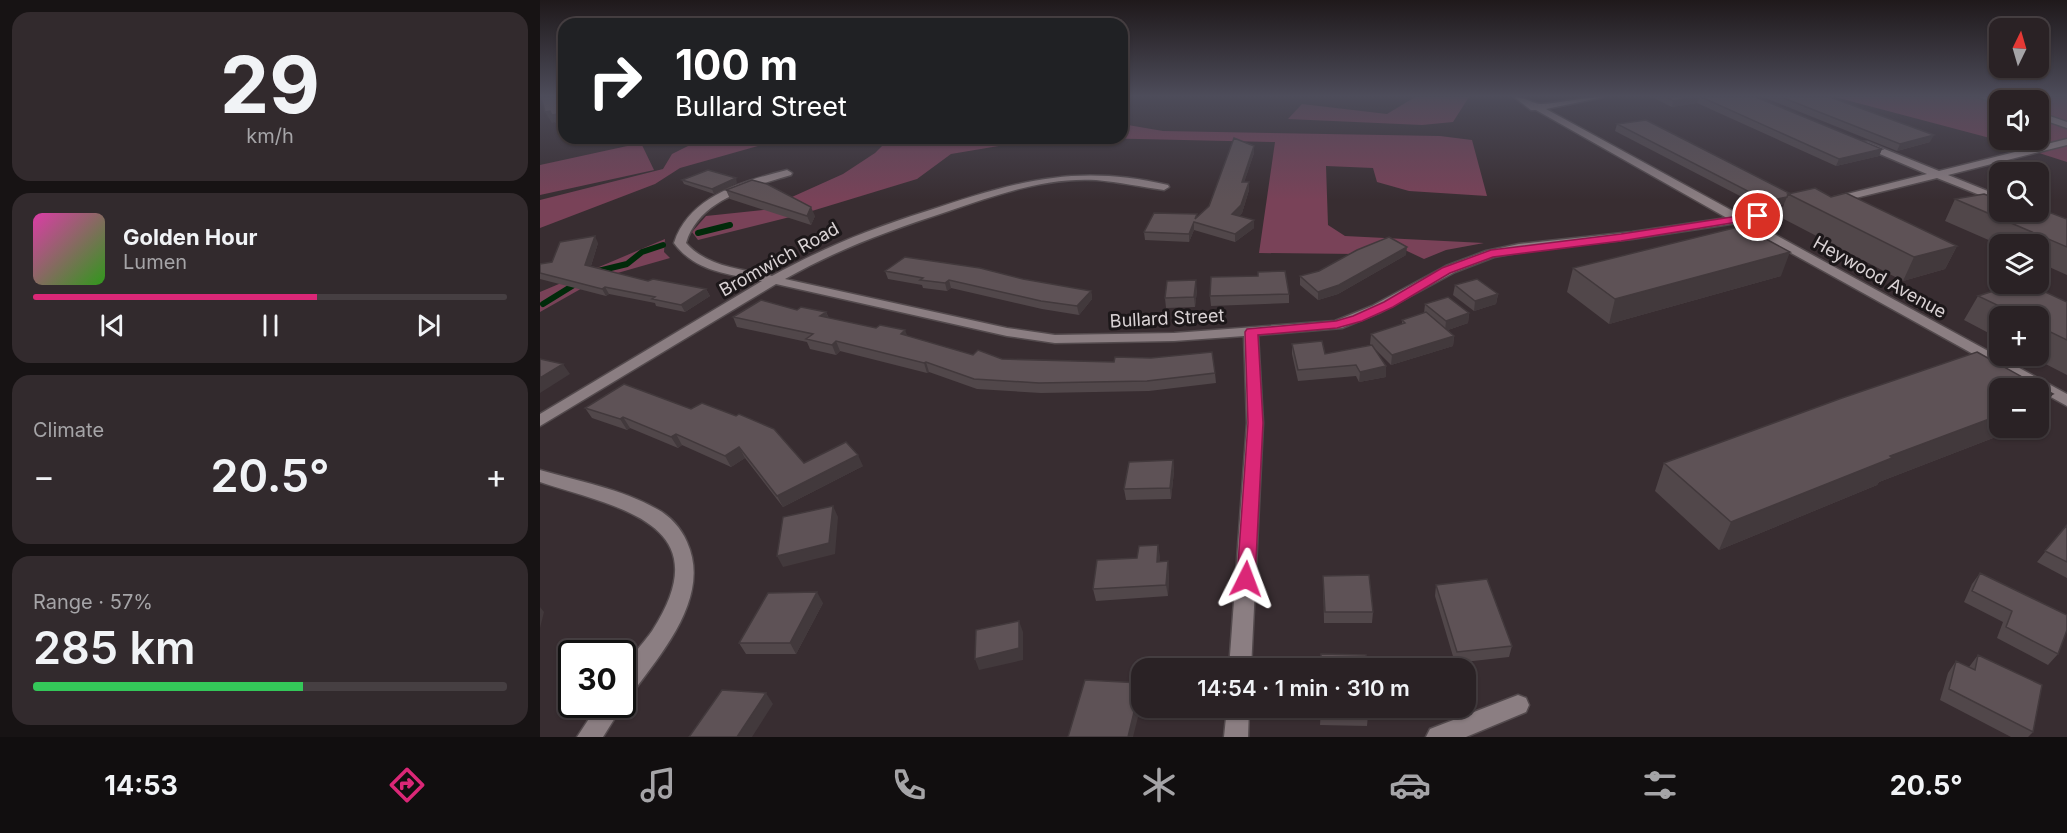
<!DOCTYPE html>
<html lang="en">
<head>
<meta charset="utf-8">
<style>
  :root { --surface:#2a2225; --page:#322a2d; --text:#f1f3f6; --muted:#a5a4a7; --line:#463f42; --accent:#db2777 }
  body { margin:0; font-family:Inter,sans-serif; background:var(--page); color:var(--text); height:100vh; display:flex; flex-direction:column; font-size:22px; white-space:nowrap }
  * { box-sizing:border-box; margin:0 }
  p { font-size:20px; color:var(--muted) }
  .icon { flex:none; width:33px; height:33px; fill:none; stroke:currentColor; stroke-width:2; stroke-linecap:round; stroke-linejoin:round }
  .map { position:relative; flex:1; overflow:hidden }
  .side { display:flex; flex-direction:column; gap:12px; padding:12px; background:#171314; width:540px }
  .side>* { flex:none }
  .top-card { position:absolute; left:18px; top:18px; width:570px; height:126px; border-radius:18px; box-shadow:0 2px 4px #0004,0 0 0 2px var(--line); background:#202124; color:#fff; overflow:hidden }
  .needle { width:39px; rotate:5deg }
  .buttons { position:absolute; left:1449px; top:18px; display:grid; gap:12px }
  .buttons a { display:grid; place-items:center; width:60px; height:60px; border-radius:12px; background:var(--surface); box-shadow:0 2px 4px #0004,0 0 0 2px var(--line); font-size:30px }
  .speed { position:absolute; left:18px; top:640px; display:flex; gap:12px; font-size:30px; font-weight:700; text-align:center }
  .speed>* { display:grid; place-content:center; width:78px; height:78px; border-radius:50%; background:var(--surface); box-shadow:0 2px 4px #0004,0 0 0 2px var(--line); line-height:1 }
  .speed .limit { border:3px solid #111; border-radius:9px; background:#fff; color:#111 }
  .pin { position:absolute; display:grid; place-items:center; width:51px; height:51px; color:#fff; margin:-26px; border:3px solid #fff; border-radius:50%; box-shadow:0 2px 6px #0007 }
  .me { position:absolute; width:66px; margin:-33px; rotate:3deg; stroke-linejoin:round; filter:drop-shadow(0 0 4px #0008) }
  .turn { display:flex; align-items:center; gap:21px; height:126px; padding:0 18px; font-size:27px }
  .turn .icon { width:78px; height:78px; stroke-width:2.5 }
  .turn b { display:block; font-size:42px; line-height:51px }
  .big { font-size:45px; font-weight:600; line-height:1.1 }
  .side .card { flex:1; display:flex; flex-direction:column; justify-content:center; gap:9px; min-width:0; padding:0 21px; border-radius:18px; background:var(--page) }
  .side .dial { align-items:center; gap:0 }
  .dial b { font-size:78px; line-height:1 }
  .song { display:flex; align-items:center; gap:18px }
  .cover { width:72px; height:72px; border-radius:9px; background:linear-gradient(135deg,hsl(320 70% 55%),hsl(110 70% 35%)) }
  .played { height:6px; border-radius:3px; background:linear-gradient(90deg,var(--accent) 60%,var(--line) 60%) }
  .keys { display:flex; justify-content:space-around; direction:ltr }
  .heat { display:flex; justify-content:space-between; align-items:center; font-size:33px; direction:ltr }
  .charge { height:9px; border-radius:4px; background:linear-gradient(90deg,#34c759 57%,var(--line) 0) }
  .trip { position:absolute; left:591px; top:658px; width:345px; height:60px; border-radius:18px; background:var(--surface); box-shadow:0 2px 4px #0004,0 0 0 2px var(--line); font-weight:600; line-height:60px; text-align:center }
  .tabs { display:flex; height:96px; justify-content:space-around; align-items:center; background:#110e0f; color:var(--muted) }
  .tabs .icon { width:42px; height:42px }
  .tabs .active { color:var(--accent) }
  .tabs b { font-size:27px; color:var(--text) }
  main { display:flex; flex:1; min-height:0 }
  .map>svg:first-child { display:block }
  .green { fill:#794258; fill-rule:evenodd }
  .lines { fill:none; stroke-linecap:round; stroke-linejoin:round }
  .stream { stroke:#012a0a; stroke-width:6 }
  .minor-casing { stroke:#534a4d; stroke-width:3 }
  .minor { fill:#8b7e82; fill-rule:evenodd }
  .wall { fill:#51474a }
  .shaded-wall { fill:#42393c }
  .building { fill:#5e5256; stroke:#42393c; stroke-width:1.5 }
  .route { fill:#db2777; stroke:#8e194d; stroke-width:1.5 }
  .labels { text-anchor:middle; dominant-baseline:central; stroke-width:6; stroke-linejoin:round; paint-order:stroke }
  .street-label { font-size:18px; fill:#d9d2d4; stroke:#1c1719 }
</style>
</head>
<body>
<main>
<section class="side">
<div class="card dial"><b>29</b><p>km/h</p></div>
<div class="card">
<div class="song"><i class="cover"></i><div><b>Golden Hour</b><p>Lumen</p></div></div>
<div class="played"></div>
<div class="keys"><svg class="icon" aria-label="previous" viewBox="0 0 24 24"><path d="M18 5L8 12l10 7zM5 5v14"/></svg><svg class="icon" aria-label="pause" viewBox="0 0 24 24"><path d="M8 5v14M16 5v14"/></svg><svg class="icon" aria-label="next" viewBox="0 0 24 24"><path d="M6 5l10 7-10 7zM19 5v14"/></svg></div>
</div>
<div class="card"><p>Climate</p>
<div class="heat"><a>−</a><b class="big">20.5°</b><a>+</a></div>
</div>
<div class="card"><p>Range · 57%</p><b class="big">285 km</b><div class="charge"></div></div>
</section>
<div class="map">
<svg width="1527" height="737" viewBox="0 0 1527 737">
  <rect width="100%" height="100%" fill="#382d31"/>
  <!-- green -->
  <path class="green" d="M875,97H929L913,122L882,125L748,119L762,104L847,114Z
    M1295,97H1527V162L1465,142ZM1460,100H1498V140H1460Z
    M582,124L623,131L900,136L932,140L947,196L869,191L837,182L833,168L786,166L788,225L805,236L944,243L906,250L884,259L850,243L817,254L719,253L735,142L554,138H582Z
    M164,138H264L225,144L140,168L115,184L0,228V200L123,169L132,154Z
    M332,138H507L411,154L377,179L262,214L158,240L152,232L166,216L223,210L303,174L335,153L348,140Z
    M101,143L114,170L0,195V165Z
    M125,239L124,252L130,258L60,278L0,312V292Z"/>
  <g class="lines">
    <!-- stream -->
    <path class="stream" d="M158,233L190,225
      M54,272L87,264L102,252L123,245
      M3,304L37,283"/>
    <defs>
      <path id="minor" d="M974,97C985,97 993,104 1001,104C1022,103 1043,97 1064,97L1006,109L1200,215L1266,205V209L1210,221L1527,394V406L1197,223L1092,239L994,250L954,257L915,272L841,312L802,328L718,335L723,423L711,669H689L707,423L704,336L634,341L515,343L467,336L236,284L0,426V414L222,281C189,274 155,272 134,243C149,196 203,181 247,170L252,173L251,175C212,187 159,199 146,243C167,267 202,269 232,276C285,247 330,229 387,211C474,182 535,163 628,185L629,187L624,190C602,187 579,182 556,180C506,177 456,195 409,211C351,230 300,248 245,279L467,328L515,335L634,333L795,321L832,306L906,266L946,251L979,244L1092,232L1187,218L996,110H991Z
        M1439,97H1452L1461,100L1460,106Z
        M1498,112L1527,122V128L1498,118Z
        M1527,139V145L1408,175L1460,196V203L1397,178L1291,204L1285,201L1287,199L1387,174L1321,146V142H1327L1399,171Z
        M0,470C38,481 82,489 117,509C130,516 141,528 147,542C172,597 121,654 90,696L82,699C82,691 80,679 82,671C85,663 106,640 112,631C182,523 78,508 0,482Z
        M978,695L986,698L989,705L986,712L926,737H886L890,729Z
        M82,703L83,705L63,737H37L58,705H82Z
        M687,708H709L708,737H684Z"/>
    </defs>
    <!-- minor casing -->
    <use href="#minor" class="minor-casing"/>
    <!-- minor -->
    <use href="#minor" class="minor"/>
  </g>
  <!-- wall -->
  <path class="wall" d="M1112,97H1216L1342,149L1339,156L1296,166L1157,103L1132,107Z
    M1223,97H1290L1390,142L1357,151Z
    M1077,124L1251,194L1291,197L1417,246L1405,269L1363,281L1240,217L1244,204L1225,209L1075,131Z
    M714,146V153L704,182H709V190L702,213L699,216L714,228L695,242L654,230L649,242L605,240L604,232L657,217L669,206Z
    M142,180L197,183L174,194L144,184Z
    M186,190L275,216L271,225L190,199Z
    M1415,199L1460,212L1527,219V275L1498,262V244L1460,245L1405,221Z
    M58,243L51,266L108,281L166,289L170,296L145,312L116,306L115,303L69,294L66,296L0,279V264L12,262Z
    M866,255L798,294L778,300L760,285V276Z
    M1033,268L1241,276L1069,324L1027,292Z
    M345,271L483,279L551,291L552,299L539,315L502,309L411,288L407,291L383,288L382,285L348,279Z
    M915,285L958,294L956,304L934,311L913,295Z
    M657,290L655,307L626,308L625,298Z
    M749,294V303L671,306L670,296Z
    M1438,296L1527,302V375L1490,356H1498V316H1460V339L1424,320Z
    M885,304L929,313L928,323L908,330L914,336L913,346L851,365L834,348L846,377L819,382L816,376L758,381L752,354V344L785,354L831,345L830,344L831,334L862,324V320L884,313Z
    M257,310L286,312L289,318L367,336L433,355L462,359L675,373L676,383L609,391L501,393L437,389L389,372L387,373L300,351L296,355L270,349L267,342L197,327L193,317Z
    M1437,352L1513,394L1498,416V388H1460V428H1479L1339,482L1337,485L1179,550L1115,491L1124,463L1302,398Z
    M45,408L264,463L323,466L243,507L205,458L191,467L142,445L138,448L90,428L87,430L52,418Z
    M633,460L634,471L631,499L586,500L584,489Z
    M1527,525V578L1497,562Z
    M620,556L619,562L629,572L628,596L556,601L553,589Z
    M1440,573L1518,654L1508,665L1457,638L1463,622L1424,602L1432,584Z
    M783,576L833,612L832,623H784Z
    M896,585L972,646L969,657L915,663L895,596Z
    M283,603L256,654H206L199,643Z
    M1438,655L1493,732L1488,737H1471L1400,700L1408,673L1416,661L1429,667Z
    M781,708L828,715L827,726L780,725Z"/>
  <!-- shaded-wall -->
  <path class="shaded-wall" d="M1154,97H1159L1157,103L1132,107L1133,101Z
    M10,111L24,113V126L18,127L15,122L12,123L5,112Z
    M1394,135L1390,142L1357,151L1360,144Z
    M714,146V153L702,189V182Z
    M1342,149L1339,156L1296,166L1299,159Z
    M196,178L197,183L174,194L172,189Z
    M709,182V190L702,213L693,222L692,214Z
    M1247,197L1244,204L1225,209L1227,201Z
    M271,207L275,216L271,225L267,216Z
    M714,220V228L695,242V234Z
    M654,222V230L649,242V234Z
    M55,236L58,243L49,272L45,265Z
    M1417,246L1405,269L1363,281L1374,257Z
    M867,247L866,255L798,294L778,300V292Z
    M1250,252L1241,276L1069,324L1075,299Z
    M409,280L411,288L407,291L405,283Z
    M656,280L657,290L655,307L654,297Z
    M65,287L69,294L66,296L62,289Z
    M166,289L170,296L145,312L141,305Z
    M551,291L552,299L539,315L537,306Z
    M958,294L956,304L934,311L935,301Z
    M286,312L290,321L280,316Z
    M929,313L928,323L905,331L906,321Z
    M365,330L369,340L361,334Z
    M914,336L913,346L851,365L852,355Z
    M296,341L300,351L296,355L292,345Z
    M386,362L389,372L387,373L384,363Z
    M23,364L30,374L0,393V378Z
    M846,366V377L819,382L820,372Z
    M1513,394L1498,416V400Z
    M1460,415V428H1479L1339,482L1337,485L1179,550L1191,522L1350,456Z
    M83,417L90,428L87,430L80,419Z
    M136,434L142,445L138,448L131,437Z
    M199,447L205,458L191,467L185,456Z
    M318,455L323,466L243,507L237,496Z
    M633,460L634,471L631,499L630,488Z
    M293,506L298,517L295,554L243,567L237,556Z
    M618,545L620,556L619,573L617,562Z
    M628,561L629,572L628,596L626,585Z
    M277,592L283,603L256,654L250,643Z
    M0,607L4,612L0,628Z
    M479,621L483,632V660L439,670L435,659Z
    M601,683L602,701L593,737H588Z
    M226,693L233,704L212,737H197Z"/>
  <!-- building -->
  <path class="building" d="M1,97H24V113L12,115L10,111L5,112Z
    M1126,97H1154L1133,101Z
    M1161,97H1216L1342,149L1299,159Z
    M1241,97H1290L1394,135L1360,144Z
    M1106,120L1251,194H1248L1247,197L1227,201L1077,124Z
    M694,138L714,146L702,182H709L701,205L692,214L714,220L695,234L654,222L649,234L604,232L614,213L657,214L655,219L669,206Z
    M168,170L196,178L172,189L142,180Z
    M212,180L227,184L271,207L267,216L186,190Z
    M1275,188L1291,197L1306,193L1417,246L1374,257L1248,194Z
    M1444,194L1460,200V212H1498V208L1527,219V247L1415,199Z
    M1202,226L1250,252L1075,299L1033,268Z
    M55,236L45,265L108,281L113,279L166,289L141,305L112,299L115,297L65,287L62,289L0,273V264L12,262L20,242Z
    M849,237L867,247L799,285L778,292L760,276L779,271L817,250Z
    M365,257L440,268L483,279L551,291L537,306L501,301L409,280L405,283L380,280L383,278L345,271Z
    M745,271L749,294L670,296L671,277L718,276V272Z
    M937,279L958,294L935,301L915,285Z
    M656,280L654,297L625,298L627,281Z
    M1475,284H1488L1527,302V340L1498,326V316H1480L1438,296Z
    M908,297L929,313L906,321L885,304Z
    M221,300L257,310L261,307L286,312L280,316L336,328L340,325L365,330L361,334L433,355L438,350L462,359L574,362L575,357L611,358L672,352L675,373L607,381L499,383L434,379L386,362L384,363L296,341L292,345L266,339L273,334L193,317Z
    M886,312L914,336L852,355L831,334L865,323L862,320Z
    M782,341L785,354L832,345L846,366L820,372L816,365L758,370L752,344Z
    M1437,352L1513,394L1498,400V388H1460V415L1350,456L1352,458L1191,522L1124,463L1302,398Z
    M0,359L23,364L0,378Z
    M84,384L151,409L162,403L196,416L199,414L234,429L264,463L306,442L318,455L237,496L199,447L185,456L136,434L131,437L83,417L80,419L45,408Z
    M633,460L630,488L584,489L589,462Z
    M293,506L289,543L237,556L243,517Z
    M1527,525V562L1505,551Z
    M618,545L617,562L628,561L626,585L553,589L557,560L597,558L599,546Z
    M1440,573L1527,615V630L1518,654L1466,627L1472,611L1432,591Z
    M829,575L833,612H785L783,576Z
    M947,579L972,646L917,652L896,585Z
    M277,592L250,643H199L228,593Z
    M479,621V648L435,659L436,630Z
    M781,654L826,655V669H781Z
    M1438,655L1502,685L1493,732L1409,689L1416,661L1435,670Z
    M545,680L601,683L588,737H528Z
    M182,690L226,693L197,737H149Z
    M781,708H828V715L781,714Z"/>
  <!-- sky -->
  <linearGradient id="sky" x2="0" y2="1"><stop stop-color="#1f191b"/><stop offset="0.48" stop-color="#4d4c5a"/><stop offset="1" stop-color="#4d4c5a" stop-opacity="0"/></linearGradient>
  <rect width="1527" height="200" fill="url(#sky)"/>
  <!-- route -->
  <path class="route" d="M1218,213L1222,214V218L1081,241L953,257L910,273L853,307L822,321L797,328L718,335L723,423L715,579L712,585L706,587L699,585L697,579L708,423L705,332L707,329L796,321L813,316L844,302L902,268L951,250L1081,234Z"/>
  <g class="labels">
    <!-- street labels -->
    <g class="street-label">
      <text transform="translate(239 259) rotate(-29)">Bromwich Road</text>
      <text transform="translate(1340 277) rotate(29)">Heywood Avenue</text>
      <text transform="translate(627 318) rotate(-3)">Bullard Street</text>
    </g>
  </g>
</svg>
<div class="buttons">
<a><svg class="needle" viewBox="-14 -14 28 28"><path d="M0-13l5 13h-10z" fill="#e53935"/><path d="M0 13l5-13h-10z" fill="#a5a4a7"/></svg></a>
<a><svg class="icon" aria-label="sound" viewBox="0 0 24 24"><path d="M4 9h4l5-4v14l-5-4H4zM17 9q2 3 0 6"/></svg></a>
<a><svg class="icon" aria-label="search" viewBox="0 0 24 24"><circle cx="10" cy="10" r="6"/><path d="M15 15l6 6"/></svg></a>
<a><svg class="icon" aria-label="layers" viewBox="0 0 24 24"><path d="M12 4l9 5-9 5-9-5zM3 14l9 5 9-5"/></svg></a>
<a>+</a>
<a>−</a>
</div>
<div class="speed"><div class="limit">30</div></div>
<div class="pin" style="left:1218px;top:216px;background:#d93025"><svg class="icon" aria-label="arrive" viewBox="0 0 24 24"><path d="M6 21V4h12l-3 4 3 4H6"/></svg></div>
<svg class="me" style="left:706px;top:579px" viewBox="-20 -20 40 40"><path d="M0-17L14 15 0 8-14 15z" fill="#db2777" stroke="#fff" stroke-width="4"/></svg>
<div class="trip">14:54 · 1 min · 310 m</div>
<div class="top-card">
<div class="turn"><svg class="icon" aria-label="right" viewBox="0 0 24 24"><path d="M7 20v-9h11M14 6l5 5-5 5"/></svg><div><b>100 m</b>Bullard Street</div></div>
</div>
</div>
</main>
<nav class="tabs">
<b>14:53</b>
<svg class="icon active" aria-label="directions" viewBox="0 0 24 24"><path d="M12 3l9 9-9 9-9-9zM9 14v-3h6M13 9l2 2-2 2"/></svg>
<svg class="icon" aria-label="music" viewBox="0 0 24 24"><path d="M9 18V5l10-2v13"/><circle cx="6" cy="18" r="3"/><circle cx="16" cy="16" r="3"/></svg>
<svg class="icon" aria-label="phone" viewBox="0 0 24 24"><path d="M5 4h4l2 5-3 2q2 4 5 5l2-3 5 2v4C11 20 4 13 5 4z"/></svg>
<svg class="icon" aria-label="climate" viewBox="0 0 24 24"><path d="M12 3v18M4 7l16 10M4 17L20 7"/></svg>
<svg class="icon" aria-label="car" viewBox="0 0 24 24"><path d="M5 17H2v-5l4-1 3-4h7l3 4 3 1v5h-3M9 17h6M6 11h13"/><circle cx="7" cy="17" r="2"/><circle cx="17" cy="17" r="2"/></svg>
<svg class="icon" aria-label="filters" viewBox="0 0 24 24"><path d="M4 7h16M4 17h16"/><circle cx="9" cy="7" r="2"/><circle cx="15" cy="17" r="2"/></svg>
<b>20.5°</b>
</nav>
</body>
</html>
